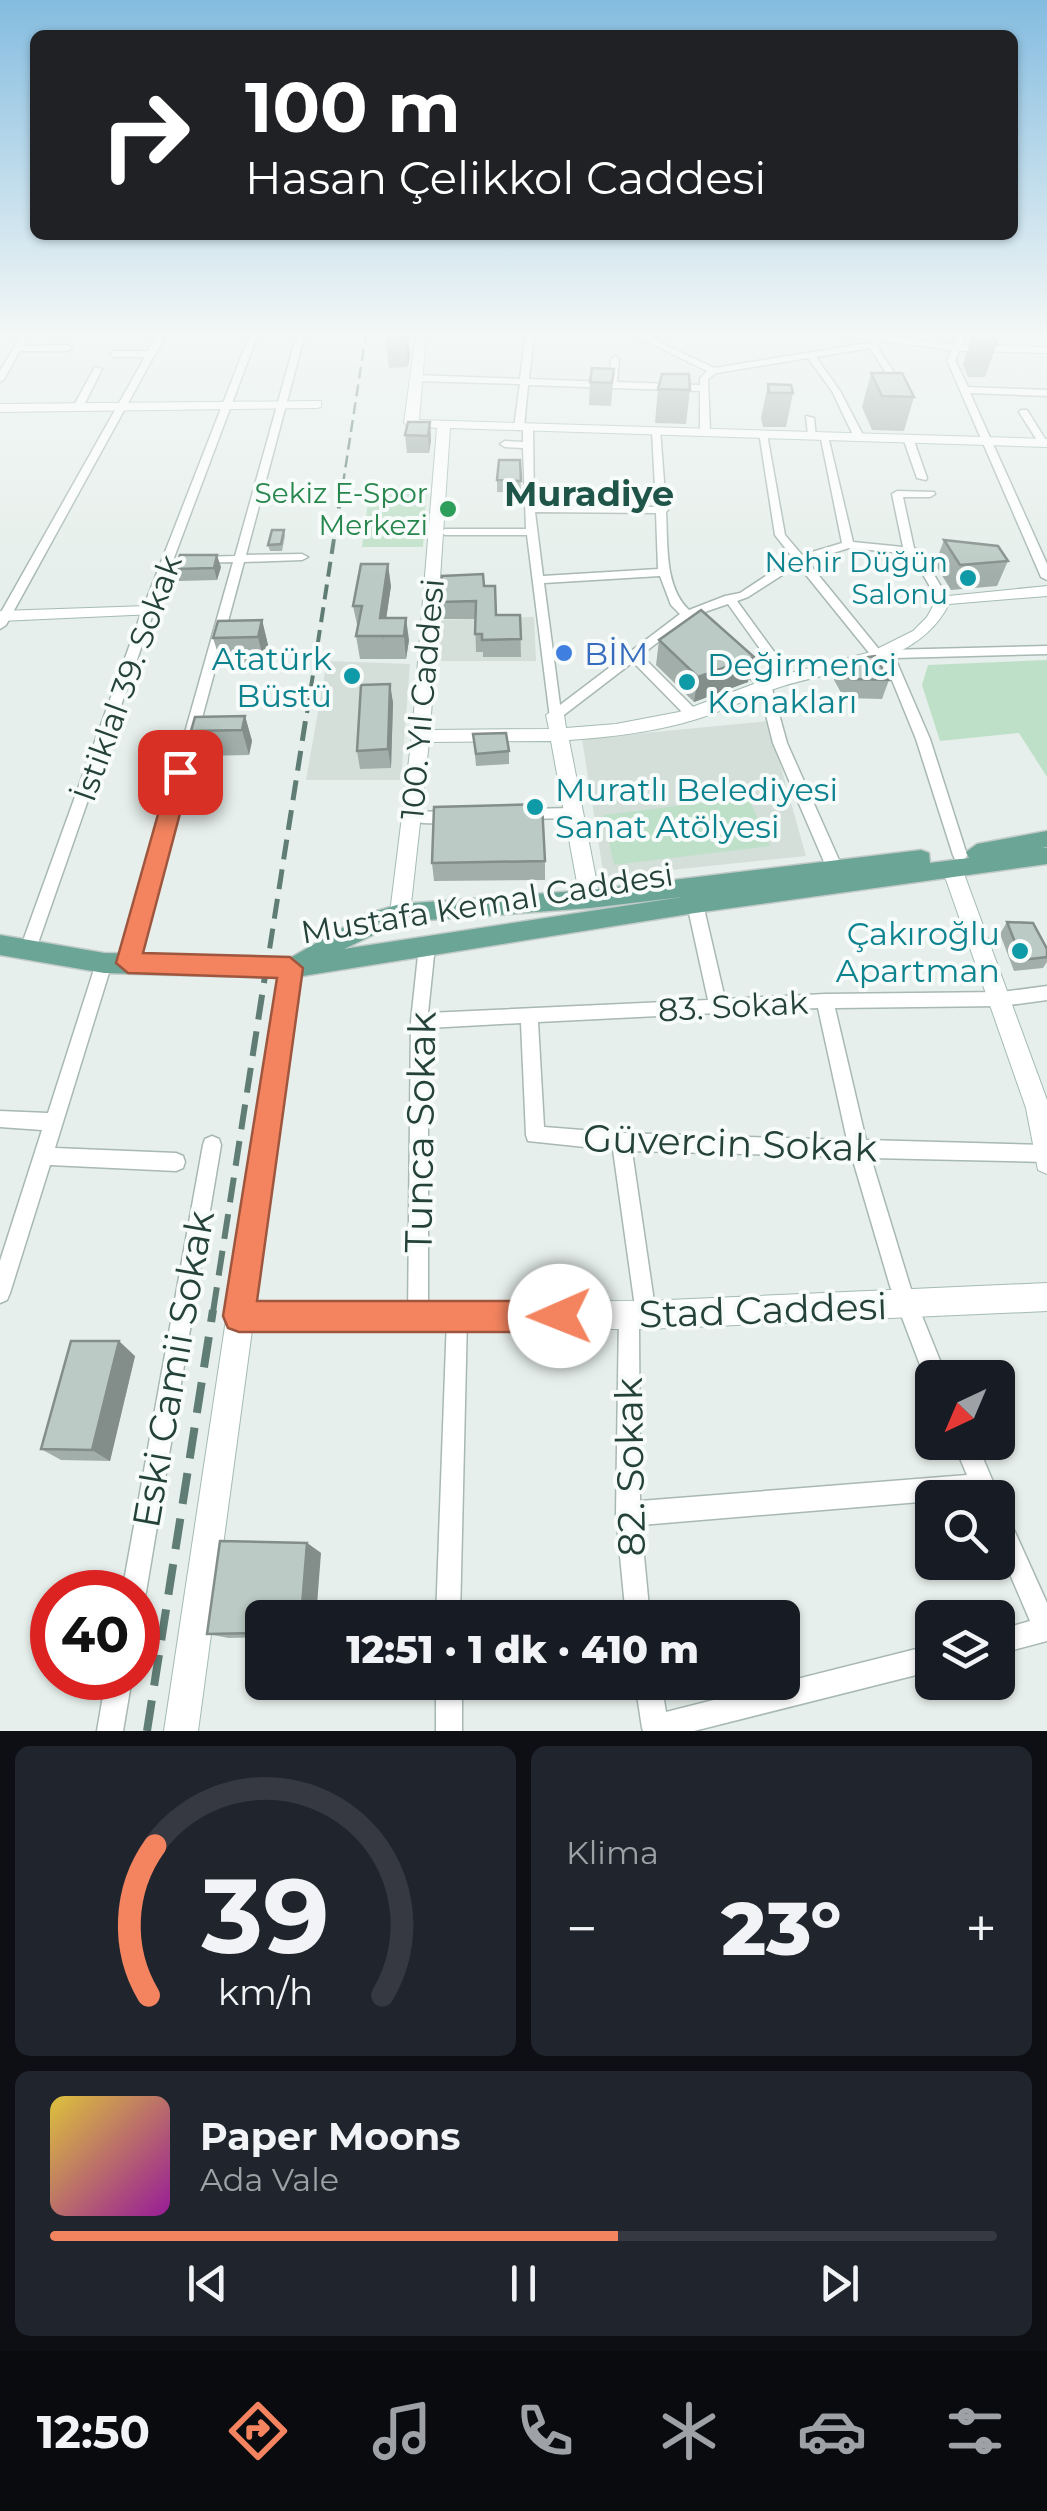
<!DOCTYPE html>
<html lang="tr">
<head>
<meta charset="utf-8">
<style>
  :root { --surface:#171b24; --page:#20242c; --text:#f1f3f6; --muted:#9ea1a6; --line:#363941; --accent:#f4845f }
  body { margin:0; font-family:Montserrat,sans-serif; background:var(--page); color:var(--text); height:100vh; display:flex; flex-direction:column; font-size:38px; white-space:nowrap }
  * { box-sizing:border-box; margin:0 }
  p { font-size:32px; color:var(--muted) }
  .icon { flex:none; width:55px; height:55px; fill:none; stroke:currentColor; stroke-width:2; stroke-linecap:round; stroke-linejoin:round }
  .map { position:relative; height:1731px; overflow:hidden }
  .details { display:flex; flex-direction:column; gap:15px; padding:15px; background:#0d0f14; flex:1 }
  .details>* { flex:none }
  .banner { position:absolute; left:30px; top:30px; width:988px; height:210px; border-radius:15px; box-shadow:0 2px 8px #0004; background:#202124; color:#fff; overflow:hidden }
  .needle { width:65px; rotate:224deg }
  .controls { position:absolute; left:915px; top:1360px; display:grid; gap:20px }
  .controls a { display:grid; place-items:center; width:100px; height:100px; border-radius:15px; background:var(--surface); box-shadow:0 2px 8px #0004; font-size:50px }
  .speed { position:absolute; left:30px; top:1570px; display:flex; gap:20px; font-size:50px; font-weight:700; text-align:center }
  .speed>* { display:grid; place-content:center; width:130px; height:130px; border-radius:50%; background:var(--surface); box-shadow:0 2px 8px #0004; line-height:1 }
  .speed .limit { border:15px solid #d22; background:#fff; color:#111 }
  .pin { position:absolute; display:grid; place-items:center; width:85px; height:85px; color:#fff; margin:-42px; border-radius:20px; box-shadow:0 5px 15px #0006 }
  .me { position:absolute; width:110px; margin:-55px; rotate:269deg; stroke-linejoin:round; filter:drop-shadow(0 0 8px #0008) }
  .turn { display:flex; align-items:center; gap:35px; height:210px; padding:0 50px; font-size:45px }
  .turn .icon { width:130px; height:130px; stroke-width:2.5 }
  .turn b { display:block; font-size:70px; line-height:85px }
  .big { font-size:75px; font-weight:800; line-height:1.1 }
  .details .card { flex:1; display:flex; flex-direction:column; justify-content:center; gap:15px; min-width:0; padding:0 35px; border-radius:15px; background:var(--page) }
  .details .dial { align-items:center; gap:0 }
  .dial svg { height:260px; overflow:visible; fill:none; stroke:var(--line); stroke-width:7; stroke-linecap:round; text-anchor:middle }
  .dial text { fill:var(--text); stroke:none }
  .song { display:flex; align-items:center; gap:30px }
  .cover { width:120px; height:120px; border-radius:15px; background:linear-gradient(135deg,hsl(50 70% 55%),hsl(300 70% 35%)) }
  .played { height:10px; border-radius:5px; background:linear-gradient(90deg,var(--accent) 60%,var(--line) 60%) }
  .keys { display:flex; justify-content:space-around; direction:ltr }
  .heat { display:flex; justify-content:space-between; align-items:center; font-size:55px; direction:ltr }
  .details .tiles { flex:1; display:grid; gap:15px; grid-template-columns:1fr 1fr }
  .card:last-child { grid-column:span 2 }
  .trip { position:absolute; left:245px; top:1600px; width:555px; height:100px; border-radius:15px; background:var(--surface); box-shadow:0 2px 8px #0004; font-weight:800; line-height:100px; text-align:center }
  .dock { display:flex; height:160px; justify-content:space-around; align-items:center; background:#090b0e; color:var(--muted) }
  .dock .icon { width:70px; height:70px }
  .dock .on { color:var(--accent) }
  .dock b { font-size:45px; color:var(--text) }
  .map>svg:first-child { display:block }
  .built { fill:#d4dfda }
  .green { fill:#bfe0c8 }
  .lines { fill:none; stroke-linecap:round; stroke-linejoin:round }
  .street-casing { stroke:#a8b8b2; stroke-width:3 }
  .secondary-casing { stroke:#a4bbb3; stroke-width:2 }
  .primary-casing { stroke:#c2cac8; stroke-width:3 }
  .street { fill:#fff; fill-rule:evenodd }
  .secondary { fill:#fff; fill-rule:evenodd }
  .primary { fill:#6aa596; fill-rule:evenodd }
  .rail-far4 { stroke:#5f7d75; stroke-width:2.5; stroke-dasharray:12 6; stroke-linecap:butt }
  .rail-far3 { stroke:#5f7d75; stroke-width:4; stroke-dasharray:15 8; stroke-linecap:butt }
  .rail-far2 { stroke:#5f7d75; stroke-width:5; stroke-dasharray:20 10; stroke-linecap:butt }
  .rail-far1 { stroke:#5f7d75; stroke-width:6; stroke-dasharray:25 12; stroke-linecap:butt }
  .rail { stroke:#5f7d75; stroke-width:8; stroke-dasharray:31 15; stroke-linecap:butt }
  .wall { fill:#a1aea9 }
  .shaded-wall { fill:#838d89 }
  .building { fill:#bbcac4; stroke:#838d89; stroke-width:2.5 }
  .route { fill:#f4845f; stroke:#9f563e; stroke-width:2.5 }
  .leisure-dot { fill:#2e9e5b; stroke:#f7fbf9; stroke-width:4 }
  .culture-dot { fill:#0f9aa8; stroke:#f7fbf9; stroke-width:4 }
  .shop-dot { fill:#3f7fe0; stroke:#f7fbf9; stroke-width:4 }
  .labels { text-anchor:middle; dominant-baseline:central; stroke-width:8; stroke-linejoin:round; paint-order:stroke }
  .far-leisure-label { font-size:28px; fill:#27864d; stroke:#f7fbf9; text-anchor:end }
  .far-culture-label { font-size:28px; fill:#0d838f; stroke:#f7fbf9; text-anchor:end }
  .shop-label { font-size:32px; fill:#366cbe; stroke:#f7fbf9; text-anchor:start }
  .culture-label { font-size:32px; fill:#0d838f; stroke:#f7fbf9; text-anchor:end }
  .street-label { font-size:32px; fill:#24423a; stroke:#f7fbf9 }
  .far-district-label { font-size:35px; font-weight:bold; fill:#1f5548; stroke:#f7fbf9 }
  .near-street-label { font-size:38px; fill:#24423a; stroke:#f7fbf9 }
</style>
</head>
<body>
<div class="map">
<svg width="1047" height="1731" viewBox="0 0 1047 1731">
  <rect width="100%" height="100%" fill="#e6efeb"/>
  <!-- built -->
  <path class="built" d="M534,617L536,661H439L440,620Z
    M327,661L410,664L401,780H306Z
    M768,721L806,856L604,877L582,739Z"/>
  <!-- green -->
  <path class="green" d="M427,486L423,547H362L370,487Z
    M1047,660V777L1019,733L940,741L922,685L928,665Z
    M748,797L770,846L614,865L603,815Z"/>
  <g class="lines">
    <defs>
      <path id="street" d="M22,334H30L23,346L68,345L72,348L68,351H20L4,379L0,382V371Z
        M158,334H166L6,625L0,629V614L145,357H114L110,354L114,351H148Z
        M250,334H258L154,611L35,952L33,957L27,959L21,957L19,952L142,611Z
        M297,334H305L246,555L302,554L308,557L302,560L244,562L136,963L134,968L128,970L122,968L120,963L233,562L199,563L193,560L199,557L235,556Z
        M526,334H534L529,379L609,382L611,359L615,356L619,359L617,382L700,385V378L707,371L632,334H643L714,368L869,343L879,337L883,339L876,345L897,377L890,379L870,348L816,357L840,391L864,437L859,440L854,437L832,391L808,358L716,373L708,379L710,432L705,435L700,432V391L528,385L524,427L519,430L514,427L520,384L416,381L412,378L416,375L520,379Z
        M959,334H967L955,360L968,387L1047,390V396L970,393L1047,564V580L1041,577L947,360Z
        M95,367L102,369L83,407L75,409L73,407Z
        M1021,410H1027L1047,442L1046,445H1040L1019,412Z
        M806,416L814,418L816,437L808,435Z
        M528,425L533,428L534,506L656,507L652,431L660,429L666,508L668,510L666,512C668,543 664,587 689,610L725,596L740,593L793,558L775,535L759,432L767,434L785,535L802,555L842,543L820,434L828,436L853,542L903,547L892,494L897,491L934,492L935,494L930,497H903L914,548L920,551L949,600L947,602H939L911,554L849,548L807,561L882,653L887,650L1047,646V654L895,658L930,739L967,855L965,859H955L953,855L916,739L883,658L874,659L798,565L748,597L737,601L791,675V681H783L728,604L696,615L710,628V634H702L687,620L641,655L697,711L699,714L697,717H687L633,662L560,718H550L527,535H445L440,532L445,529H526L523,448L505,447L500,444L505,441L523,442V428ZM535,512L656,513L658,569L543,576ZM660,576L671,605L680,614L560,705L544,583Z
        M908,435L913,438L927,478L926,480L917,478L903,438Z
        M738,656L742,657L771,685L787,743L843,869L840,873H830L827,869L773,743L759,687L734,663L732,660Z
        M572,808L579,813L572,818L526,819L519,814L526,809Z
        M453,811L460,816C449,825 417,826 406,817L413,812Z
        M695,898L700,900L703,904L725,999L825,994L1002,992L1047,986V1000L1002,1006L835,1008L866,1140L1045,1145L1047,1146V1162L871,1158L910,1286L947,1378H932V1387L928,1386L890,1286L852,1157L632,1151L656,1315L653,1322L646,1325L639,1323L640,1501L967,1475L953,1442H976L1000,1498L998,1503V1498H932V1501L641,1525L650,1618H626L616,1514L619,1315L622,1308L629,1305L635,1307L613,1150L528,1141L526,1135L521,1023L428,1028V1318L425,1325L418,1328L411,1325L408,1318L411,1021L419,946L421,941L427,939L433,941L435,946L428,1013L708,1000L687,904L690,900ZM818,1008L847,1140L621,1133L544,1127L538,1022Z
        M104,956L110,958L112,963L55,1148L176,1153L183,1156L185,1162L183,1168L176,1171L50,1165L10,1293L7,1300L0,1303V1261L42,1130L0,1127V1111L48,1113L96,963L98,958Z
        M212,1136L219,1139L221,1145L146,1592L143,1601L138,1603V1592H122L203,1145L205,1139Z
        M457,1308L464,1311L467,1318L460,1618H436L447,1318L450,1311Z
        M998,1508L1006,1512L1047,1603V1641L998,1654V1630L1030,1621L998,1546Z
        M932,1645V1671L694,1731H643L642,1728L635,1682H661L666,1712Z
        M106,1678H132L123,1731H97Z
        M436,1682H462V1731H436Z"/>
      <path id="secondary" d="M416,334H426L419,420L1047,439V447L450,428L430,730L549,729L546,715L555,709L564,715L566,728L616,724L679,712L767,679L871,652L913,631L927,617L938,597L1047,586V596L949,604C918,665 842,668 783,686C754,695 726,710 697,719C656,732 612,737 569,740L600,899L597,905H583L580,899L551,741L429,742L410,913L407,919H393L390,913L412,736L437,428L426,427L425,432L421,433L404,423Z
        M830,334H865L959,345L1047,347V353L959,351Z
        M321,401V407L317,408L0,412V404Z
        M148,606L154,608V614L0,621V611Z
        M953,863L960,866L963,871L1047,1100V1174L1038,1170L1026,1108L943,871L946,866Z
        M290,959L298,962L301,968L256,1302L646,1301L1047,1283V1311L646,1329L252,1330L198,1731H164L279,968L282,962Z"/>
      <path id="primary" d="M1047,831V847L1042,848H1047V864L695,913L290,978L104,973L0,955V935L104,953L290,958L367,914L400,904L590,890L921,850L929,853L930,863L969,858L966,852L977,844ZM682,897L344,949L400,922L590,908Z"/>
    </defs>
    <!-- street casing -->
    <use href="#street" class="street-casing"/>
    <!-- secondary casing -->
    <use href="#secondary" class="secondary-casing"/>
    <!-- primary casing -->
    <use href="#primary" class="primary-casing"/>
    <!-- street -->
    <use href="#street" class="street"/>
    <!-- secondary -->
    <use href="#secondary" class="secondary"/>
    <!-- primary -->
    <use href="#primary" class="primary"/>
    <!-- rail-far4 -->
    <path class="rail-far4" d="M340,503L366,334"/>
    <!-- rail-far3 -->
    <path class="rail-far3" d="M307,713L340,500"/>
    <!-- rail-far2 -->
    <path class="rail-far2" d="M265,978L307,711"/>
    <!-- rail-far1 -->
    <path class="rail-far1" d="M213,1312L265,976"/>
    <!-- rail -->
    <path class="rail" d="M147,1731L213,1310"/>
  </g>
  <!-- wall -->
  <path class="wall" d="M385,334H408L410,354L408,367L389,368Z
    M973,334H992L997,344L985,377H968L963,364Z
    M614,369L611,406L589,405L590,382Z
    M871,373L914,397L904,431L872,430L862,407Z
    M768,384L793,393L786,427H763L761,418Z
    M658,389L690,390L686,424L655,423Z
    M430,422L431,440L429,453H407L405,435Z
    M520,460L521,493L497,492V480Z
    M284,530L285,536L282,551H270L268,545Z
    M944,540L1008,561L997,586L951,590L935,564Z
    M221,567L217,580L179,581L175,569Z
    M391,586L386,618L409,640L406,659H360L356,636L358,629L353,606Z
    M484,586L496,615H520L521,657H483V652H476L475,619H441L440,602Z
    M262,620L268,645L264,662L221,663L213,638Z
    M659,640L748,682L694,702L656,665Z
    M840,661L889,680L882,699L844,698L834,680Z
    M390,684L393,703L391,768L360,769L357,751Z
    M245,716L252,741L249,755L199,756L191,731Z
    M473,734L509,751V764L476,766Z
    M545,861V880L434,881L432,863Z
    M1007,922L1047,949V962L1043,968L1014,971L1000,934Z
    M135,1356L110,1461L61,1460L41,1449Z
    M307,1543L321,1553L262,1618V1637L229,1638L207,1634Z"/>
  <!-- shaded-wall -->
  <path class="shaded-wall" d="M405,334H408L410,354L408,367Z
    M430,422L431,440L429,453L428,436Z
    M217,555L221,567L217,580L214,568Z
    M388,564L391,586L383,640L380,618Z
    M406,618L409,640L406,659L404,636Z
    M262,620L268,645L264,662L258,637Z
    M754,657L748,682L694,702L698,677Z
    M390,684L393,703L391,768L388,749Z
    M245,716L252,741L249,755L242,730Z
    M119,1341L135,1356L110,1461L92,1450Z
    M307,1543L321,1553L316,1618H301Z"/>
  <!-- building -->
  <path class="building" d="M975,334H992L997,344H980Z
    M592,368L614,369L612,383L590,382Z
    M871,373H902L914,397L882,396Z
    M662,374H689L690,390L658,389Z
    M768,384L791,385L793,393H769Z
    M408,422H430L428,436L405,435Z
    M499,460H520L521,481L497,480Z
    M272,530H284L281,544L268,545Z
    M944,540L998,546L1008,561L960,565Z
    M180,555H217L214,568L175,569Z
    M361,564H388L380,618H406L404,636H356L362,606H353Z
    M483,574L484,586H495L496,615H520L521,639L482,640V634H475L476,601L440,602L442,576Z
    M701,610L754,657L698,677L659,640Z
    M262,620L258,637L213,638L218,621Z
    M875,656L889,680L850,679L840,661Z
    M390,684L388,749L357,751L361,685Z
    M245,716L242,730L191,731L195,717Z
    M506,733L509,751L476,754L473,734Z
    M542,804L545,861L432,863L434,807Z
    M1007,922L1033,923L1047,949V957L1022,960Z
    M71,1341H119L92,1450L41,1449Z
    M220,1541L307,1543L301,1618H262V1633L207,1634Z"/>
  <!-- sky -->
  <linearGradient id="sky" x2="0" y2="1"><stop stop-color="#84bce0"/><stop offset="0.58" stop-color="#f4f8f6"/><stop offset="1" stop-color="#f4f8f6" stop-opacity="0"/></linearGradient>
  <rect width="1047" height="576" fill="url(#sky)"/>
  <!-- route -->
  <path class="route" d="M180,764L191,772L143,953L290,957L303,968L257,1301H560L571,1305L575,1316L571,1327L560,1332H239L228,1328L223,1316L277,978L128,973L116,963L170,772Z"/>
  <!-- markers -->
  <circle class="leisure-dot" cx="448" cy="509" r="10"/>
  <g class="culture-dot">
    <circle cx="968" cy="578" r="10"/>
    <circle cx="352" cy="676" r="10"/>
    <circle cx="687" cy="682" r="10"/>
    <circle cx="535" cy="807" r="10"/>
    <circle cx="1020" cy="951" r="10"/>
  </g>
  <circle class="shop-dot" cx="564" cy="653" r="10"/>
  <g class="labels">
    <!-- far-leisure labels -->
    <g class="far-leisure-label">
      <text x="428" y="493">Sekiz E-Spor<tspan x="428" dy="32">Merkezi</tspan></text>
    </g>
    <!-- far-culture labels -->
    <g class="far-culture-label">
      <text x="948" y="562">Nehir Düğün<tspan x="948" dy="32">Salonu</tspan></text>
    </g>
    <!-- shop labels -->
    <g class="shop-label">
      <text x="584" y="653">BİM</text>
    </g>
    <!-- culture labels -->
    <g class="culture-label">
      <text x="332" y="658">Atatürk<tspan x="332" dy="37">Büstü</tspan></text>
      <text x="707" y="664" text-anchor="start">Değirmenci<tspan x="707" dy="37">Konakları</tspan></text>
      <text x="555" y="789" text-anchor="start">Muratlı Belediyesi<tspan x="555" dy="37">Sanat Atölyesi</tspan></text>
      <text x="1000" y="933">Çakıroğlu<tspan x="1000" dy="37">Apartman</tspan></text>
    </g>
    <!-- street labels -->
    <g class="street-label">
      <text transform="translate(127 678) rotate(-70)">İstiklal 39. Sokak</text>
      <text transform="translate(422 699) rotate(-85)">100. Yıl Caddesi</text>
      <text transform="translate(487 903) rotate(-9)">Mustafa Kemal Caddesi</text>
      <text transform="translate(733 1006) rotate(-3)">83. Sokak</text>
    </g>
    <!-- far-district labels -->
    <g class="far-district-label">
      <text x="589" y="493">Muradiye</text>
    </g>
    <!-- near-street labels -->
    <g class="near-street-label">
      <text transform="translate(420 1132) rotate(-89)">Tunca Sokak</text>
      <text transform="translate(730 1143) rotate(2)">Güvercin Sokak</text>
      <text transform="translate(763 1310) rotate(-2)">Stad Caddesi</text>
      <text transform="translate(173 1369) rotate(-80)">Eski Camii Sokak</text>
      <text transform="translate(630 1467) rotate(-91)">82. Sokak</text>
    </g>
  </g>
</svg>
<div class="controls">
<a><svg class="needle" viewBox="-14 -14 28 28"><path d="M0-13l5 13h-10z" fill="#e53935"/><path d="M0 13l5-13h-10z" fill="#9ea1a6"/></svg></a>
<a><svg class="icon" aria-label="search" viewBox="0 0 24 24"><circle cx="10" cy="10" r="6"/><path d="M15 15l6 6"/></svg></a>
<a><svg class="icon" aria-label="layers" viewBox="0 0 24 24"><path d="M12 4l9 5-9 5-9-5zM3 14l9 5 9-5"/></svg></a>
</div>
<div class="speed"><div class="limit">40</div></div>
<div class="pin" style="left:180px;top:772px;background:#d93025"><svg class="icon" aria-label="arrive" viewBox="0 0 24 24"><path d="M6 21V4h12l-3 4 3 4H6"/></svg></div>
<svg class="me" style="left:560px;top:1316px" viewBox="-20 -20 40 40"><circle r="19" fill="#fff"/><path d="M0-13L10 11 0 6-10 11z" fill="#f4845f"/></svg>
<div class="trip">12:51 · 1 dk · 410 m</div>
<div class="banner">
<div class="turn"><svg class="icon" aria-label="right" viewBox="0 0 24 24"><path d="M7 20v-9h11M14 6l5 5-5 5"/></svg><div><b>100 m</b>Hasan Çelikkol Caddesi</div></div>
</div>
</div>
<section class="details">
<div class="tiles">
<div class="card dial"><svg viewBox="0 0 100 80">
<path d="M14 69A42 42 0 1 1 86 69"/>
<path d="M14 69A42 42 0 0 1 16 23" stroke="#f4845f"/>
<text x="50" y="56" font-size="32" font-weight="700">39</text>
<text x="50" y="72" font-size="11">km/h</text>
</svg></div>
<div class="card"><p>Klima</p>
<div class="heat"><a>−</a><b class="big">23°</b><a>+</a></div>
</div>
<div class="card">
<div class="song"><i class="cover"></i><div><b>Paper Moons</b><p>Ada Vale</p></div></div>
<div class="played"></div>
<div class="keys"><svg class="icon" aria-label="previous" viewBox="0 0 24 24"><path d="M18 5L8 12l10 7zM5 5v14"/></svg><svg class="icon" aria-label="pause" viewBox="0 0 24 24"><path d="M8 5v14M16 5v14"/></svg><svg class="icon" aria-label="next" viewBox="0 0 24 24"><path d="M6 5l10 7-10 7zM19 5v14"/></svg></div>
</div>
</div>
</section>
<nav class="dock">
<b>12:50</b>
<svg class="icon on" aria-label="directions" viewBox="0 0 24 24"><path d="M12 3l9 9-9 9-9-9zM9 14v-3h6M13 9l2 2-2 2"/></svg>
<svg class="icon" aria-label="music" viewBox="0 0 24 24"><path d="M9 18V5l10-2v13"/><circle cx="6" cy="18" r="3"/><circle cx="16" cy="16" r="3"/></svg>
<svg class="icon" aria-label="phone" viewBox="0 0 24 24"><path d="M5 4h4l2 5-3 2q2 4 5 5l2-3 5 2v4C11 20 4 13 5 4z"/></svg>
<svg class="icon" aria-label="climate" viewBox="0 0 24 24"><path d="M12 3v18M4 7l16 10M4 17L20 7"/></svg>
<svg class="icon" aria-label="car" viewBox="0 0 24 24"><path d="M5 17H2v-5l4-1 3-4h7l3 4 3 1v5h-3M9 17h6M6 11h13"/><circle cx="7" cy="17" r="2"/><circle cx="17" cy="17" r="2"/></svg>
<svg class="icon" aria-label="filters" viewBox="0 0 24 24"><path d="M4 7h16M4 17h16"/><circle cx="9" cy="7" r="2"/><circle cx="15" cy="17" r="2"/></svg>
</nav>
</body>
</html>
